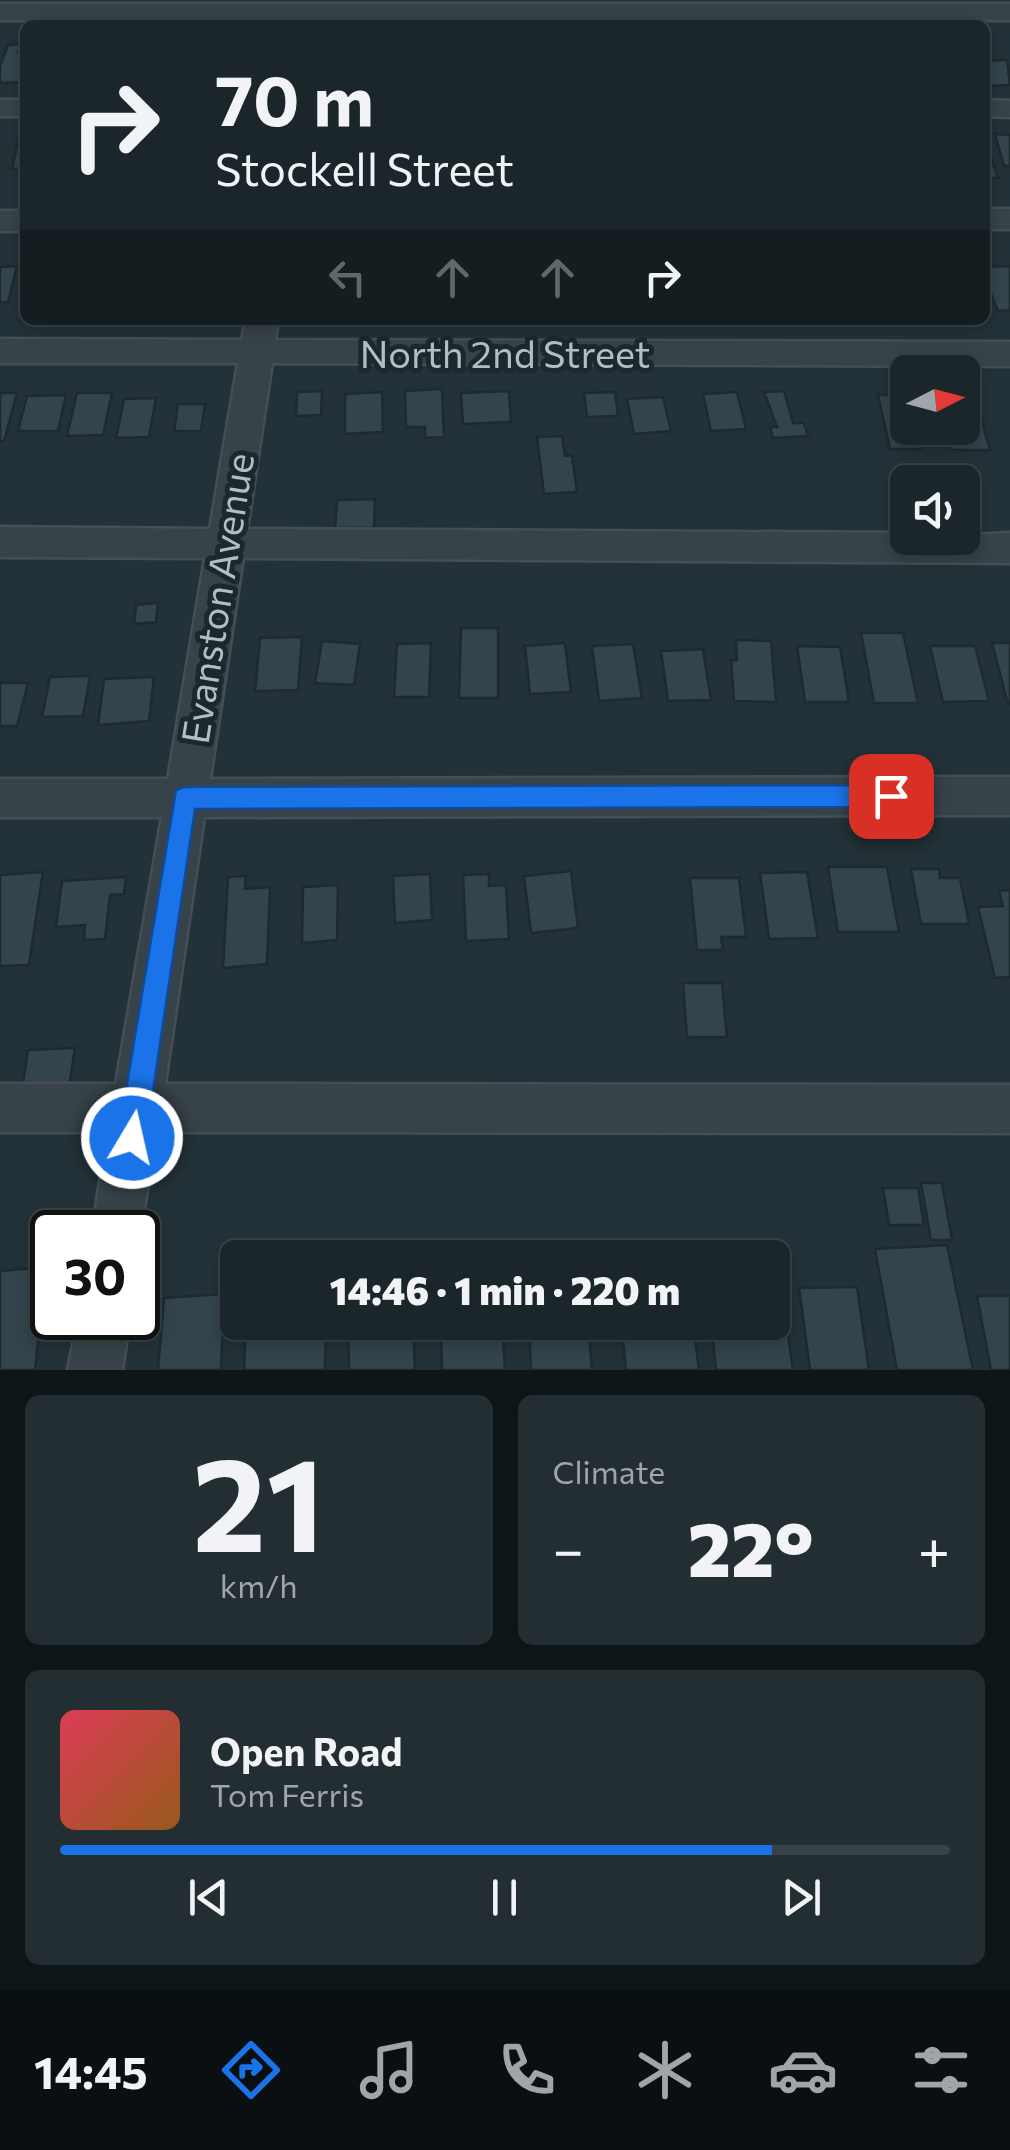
<!DOCTYPE html>
<html lang="en">
<head>
<meta charset="utf-8">
<style>
  :root { --surface:#1a262a; --page:#232e32; --text:#f1f3f6; --muted:#9fa5a8; --line:#384347; --accent:#1a73e8 }
  body { margin:0; font-family:Commissioner,sans-serif; background:var(--page); color:var(--text); height:100vh; display:flex; flex-direction:column; font-size:38px; white-space:nowrap }
  * { box-sizing:border-box; margin:0 }
  p { font-size:32px; color:var(--muted) }
  .icon { flex:none; width:55px; height:55px; fill:none; stroke:currentColor; stroke-width:2; stroke-linecap:round; stroke-linejoin:round }
  .map { position:relative; height:1370px; overflow:hidden }
  .drawer { display:flex; flex-direction:column; gap:25px; padding:25px; background:#0e1517; flex:1 }
  .drawer>* { flex:none }
  .top-card { position:absolute; left:20px; top:20px; width:970px; height:305px; border-radius:15px; box-shadow:0 5px 15px #0003,0 0 0 2px var(--line); background:#1a262a; color:var(--text); overflow:hidden }
  .needle { width:65px; rotate:84deg }
  .buttons { position:absolute; left:890px; top:355px; display:grid; gap:20px }
  .buttons a { display:grid; place-items:center; width:90px; height:90px; border-radius:15px; background:var(--surface); box-shadow:0 5px 15px #0003,0 0 0 2px var(--line); font-size:50px }
  .speed { position:absolute; left:30px; top:1210px; display:flex; gap:20px; font-size:50px; font-weight:700; text-align:center }
  .speed>* { display:grid; place-content:center; width:130px; height:130px; border-radius:50%; background:var(--surface); box-shadow:0 5px 15px #0003,0 0 0 2px var(--line); line-height:1 }
  .speed .limit { border:5px solid #111; border-radius:15px; background:#fff; color:#111 }
  .pin { position:absolute; display:grid; place-items:center; width:85px; height:85px; color:#fff; margin:-42px; border-radius:20px; box-shadow:0 5px 15px #0006 }
  .me { position:absolute; width:110px; margin:-55px; rotate:9deg; stroke-linejoin:round; filter:drop-shadow(0 0 8px #0008) }
  .turn { display:flex; align-items:center; gap:35px; height:210px; padding:0 30px; font-size:45px }
  .turn .icon { width:130px; height:130px; stroke-width:2.5 }
  .turn b { display:block; font-size:70px; line-height:85px }
  .lanes { display:flex; align-items:center; height:95px; padding:0 30px; background:#0003; justify-content:center; gap:50px; direction:ltr }
  .lanes .off { opacity:.35 }
  .big { font-size:75px; font-weight:800; line-height:1.1 }
  .drawer .widget { flex:1; display:flex; flex-direction:column; justify-content:center; gap:15px; min-width:0; padding:0 35px; border-radius:15px; background:var(--page) }
  .drawer .dial { align-items:center; gap:0 }
  .dial b { font-size:130px; line-height:1 }
  .song { display:flex; align-items:center; gap:30px }
  .cover { width:120px; height:120px; border-radius:15px; background:linear-gradient(135deg,hsl(350 70% 55%),hsl(30 70% 35%)) }
  .played { height:10px; border-radius:5px; background:linear-gradient(90deg,var(--accent) 80%,var(--line) 80%) }
  .keys { display:flex; justify-content:space-around; direction:ltr }
  .heat { display:flex; justify-content:space-between; align-items:center; font-size:55px; direction:ltr }
  .drawer .tiles { flex:1; display:grid; gap:25px; grid-template-columns:1fr 1fr }
  .widget:last-child { grid-column:span 2 }
  .trip { position:absolute; left:220px; top:1240px; width:570px; height:100px; border-radius:15px; background:var(--surface); box-shadow:0 5px 15px #0003,0 0 0 2px var(--line); font-weight:800; line-height:100px; text-align:center }
  .dock { display:flex; height:160px; justify-content:space-around; align-items:center; background:#0a0f11; color:var(--muted) }
  .dock .icon { width:70px; height:70px }
  .dock .active { color:var(--accent) }
  .dock b { font-size:45px; color:var(--text) }
  .map>svg:first-child { display:block }
  .building { fill:#33444c; stroke:#1e2a2f; stroke-width:2.5 }
  .lines { fill:none; stroke-linecap:round; stroke-linejoin:round }
  .minor-casing { stroke:#434f55; stroke-width:5 }
  .minor { fill:#374349; fill-rule:evenodd }
  .route { fill:#1a73e8; stroke:#114b97; stroke-width:2.5 }
  .labels { text-anchor:middle; dominant-baseline:central; stroke-width:10; stroke-linejoin:round; paint-order:stroke }
  .street-label { font-size:38px; fill:#b2bec5; stroke:#1c282d }
</style>
</head>
<body>
<div class="map">
<svg width="1010" height="1370" viewBox="0 0 1010 1370">
  <rect width="100%" height="100%" fill="#233238"/>
  <!-- building -->
  <path class="building" d="M255,15L299,16L297,25H252Z
    M21,44L18,53H25V82L0,83V66L8,45Z
    M1007,60L1010,85L985,86V72H989L985,61Z
    M995,134L1010,135V166H1004Z
    M25,140V168L12,169L18,141Z
    M985,141L998,178H985Z
    M17,266L8,302H0V267Z
    M1010,266V310L998,311L985,279V267Z
    M442,389L444,437L425,438V427H406L405,391Z
    M322,391L321,415L296,416L297,392Z
    M509,391L511,422L463,424L461,393Z
    M784,391L793,423H804L808,436L773,438L770,427H777L764,392Z
    M382,392L383,432L345,434V394Z
    M615,392L618,416L587,417L584,393Z
    M737,392L746,429L711,431L703,394Z
    M0,393H17L4,441H0Z
    M77,393H112L103,435L67,436Z
    M962,393H974L990,450H952L946,428H962Z
    M66,395L58,431H18L27,396Z
    M878,395H908V428H922H917L921,449H890Z
    M663,397L671,431L634,434L627,399Z
    M156,398L149,437L116,438L124,399Z
    M178,404H205L201,431H174Z
    M562,436L565,456L572,455L577,492L544,494L537,437Z
    M375,499L374,528H335L337,500Z
    M158,603L156,622L134,624L136,605Z
    M461,628H498V698H459Z
    M861,633H903L918,703H874Z
    M302,637L298,690L255,691L260,638Z
    M736,640L771,641L776,702L734,701L731,660H737Z
    M322,641L360,644L354,685L315,683Z
    M431,643L429,697H394L397,644Z
    M565,643L571,692L530,694L525,646Z
    M992,643H1010V704H1008Z
    M633,644L642,698L599,701L592,646Z
    M797,646L840,647L849,702H805Z
    M930,646H975L989,701L943,702Z
    M703,649L711,700L668,701L661,651Z
    M90,676L83,716L42,717L50,677Z
    M154,677L149,721L98,725L104,679Z
    M0,683H28L17,726H0Z
    M828,867H887L899,932H838Z
    M911,869H939L940,878H960L969,924H921Z
    M571,871L578,928L531,933L524,876Z
    M43,872L29,965L0,966V875Z
    M807,872L818,938L769,939L760,873Z
    M430,874L432,920L395,923L393,876Z
    M489,874V886L506,885L509,939L466,941L463,875Z
    M246,876L245,889L270,887L267,964L223,968L228,877Z
    M126,877L124,894L110,895L105,939L84,940L85,925L56,927L62,881Z
    M690,878H739L746,937H721L723,950H697Z
    M338,885L337,940L302,943L303,887Z
    M1010,890V977L995,978L978,907L1003,906L999,891Z
    M683,983H722L727,1037H687Z
    M75,1048L69,1088L22,1090L28,1050Z
    M921,1183H942L952,1240H931Z
    M883,1188H918L924,1225H889Z
    M947,1245L973,1370H897L875,1249Z
    M46,1267L35,1370H0V1271Z
    M857,1287L869,1370H810L799,1288Z
    M224,1294L221,1370H158L164,1298Z
    M977,1296H1010V1370H991Z
    M784,1308L793,1370H716L711,1322H772V1309Z
    M246,1322H326L325,1370H244Z
    M348,1322H413L415,1370H349Z
    M441,1322H502L505,1370H442Z
    M529,1322H588L592,1370H531Z
    M621,1322H693L699,1370H626Z"/>
  <g class="lines">
    <defs>
      <path id="minor" d="M0,4H1010V20H0Z
        M0,100H25V116H0Z
        M985,100L1010,101V117L985,116Z
        M985,209H1010V229H985Z
        M0,211H25V231H0Z
        M246,320H278L275,340L1010,342V366L272,363L247,529L908,533V538L1010,533V563L243,558L210,779L1010,777V815L204,817L165,1084L1010,1085V1133L157,1132L138,1244V1232H92L108,1132H0V1084H116L162,817H0V779H168L205,558L0,557V527L210,529L238,363H0V339L242,340Z
        M78,1318H130L122,1370H68Z"/>
    </defs>
    <!-- minor casing -->
    <use href="#minor" class="minor-casing"/>
    <!-- minor -->
    <use href="#minor" class="minor"/>
  </g>
  <!-- route -->
  <path class="route" d="M891,785L900,789L903,796L900,804L891,807L195,809L146,1138L142,1147L132,1151L122,1147L118,1138L176,790L185,787Z"/>
  <g class="labels">
    <!-- street labels -->
    <g class="street-label">
      <text x="505" y="352">North 2nd Street</text>
      <text transform="translate(216 598) rotate(-81)">Evanston Avenue</text>
    </g>
  </g>
</svg>
<div class="buttons">
<a><svg class="needle" viewBox="-14 -14 28 28"><path d="M0-13l5 13h-10z" fill="#e53935"/><path d="M0 13l5-13h-10z" fill="#9fa5a8"/></svg></a>
<a><svg class="icon" aria-label="sound" viewBox="0 0 24 24"><path d="M4 9h4l5-4v14l-5-4H4zM17 9q2 3 0 6"/></svg></a>
</div>
<div class="speed"><div class="limit">30</div></div>
<div class="pin" style="left:891px;top:796px;background:#d93025"><svg class="icon" aria-label="arrive" viewBox="0 0 24 24"><path d="M6 21V4h12l-3 4 3 4H6"/></svg></div>
<svg class="me" style="left:132px;top:1138px" viewBox="-20 -20 40 40"><circle r="17" fill="#1a73e8" stroke="#fff" stroke-width="3"/><path d="M0-11L8 9 0 5-8 9z" fill="#fff"/></svg>
<div class="trip">14:46 · 1 min · 220 m</div>
<div class="top-card">
<div class="turn"><svg class="icon" aria-label="right" viewBox="0 0 24 24"><path d="M7 20v-9h11M14 6l5 5-5 5"/></svg><div><b>70 m</b>Stockell Street</div></div>
<div class="lanes"><svg class="icon off" aria-label="left" viewBox="0 0 24 24"><path d="M17 20v-9H6M10 6l-5 5 5 5"/></svg><svg class="icon off" aria-label="ahead" viewBox="0 0 24 24"><path d="M12 20V5M6 11l6-6 6 6"/></svg><svg class="icon off" aria-label="ahead" viewBox="0 0 24 24"><path d="M12 20V5M6 11l6-6 6 6"/></svg><svg class="icon" aria-label="right" viewBox="0 0 24 24"><path d="M7 20v-9h11M14 6l5 5-5 5"/></svg></div>
</div>
</div>
<section class="drawer">
<div class="tiles">
<div class="widget dial"><b>21</b><p>km/h</p></div>
<div class="widget"><p>Climate</p>
<div class="heat"><a>−</a><b class="big">22°</b><a>+</a></div>
</div>
<div class="widget">
<div class="song"><i class="cover"></i><div><b>Open Road</b><p>Tom Ferris</p></div></div>
<div class="played"></div>
<div class="keys"><svg class="icon" aria-label="previous" viewBox="0 0 24 24"><path d="M18 5L8 12l10 7zM5 5v14"/></svg><svg class="icon" aria-label="pause" viewBox="0 0 24 24"><path d="M8 5v14M16 5v14"/></svg><svg class="icon" aria-label="next" viewBox="0 0 24 24"><path d="M6 5l10 7-10 7zM19 5v14"/></svg></div>
</div>
</div>
</section>
<nav class="dock">
<b>14:45</b>
<svg class="icon active" aria-label="directions" viewBox="0 0 24 24"><path d="M12 3l9 9-9 9-9-9zM9 14v-3h6M13 9l2 2-2 2"/></svg>
<svg class="icon" aria-label="music" viewBox="0 0 24 24"><path d="M9 18V5l10-2v13"/><circle cx="6" cy="18" r="3"/><circle cx="16" cy="16" r="3"/></svg>
<svg class="icon" aria-label="phone" viewBox="0 0 24 24"><path d="M5 4h4l2 5-3 2q2 4 5 5l2-3 5 2v4C11 20 4 13 5 4z"/></svg>
<svg class="icon" aria-label="climate" viewBox="0 0 24 24"><path d="M12 3v18M4 7l16 10M4 17L20 7"/></svg>
<svg class="icon" aria-label="car" viewBox="0 0 24 24"><path d="M5 17H2v-5l4-1 3-4h7l3 4 3 1v5h-3M9 17h6M6 11h13"/><circle cx="7" cy="17" r="2"/><circle cx="17" cy="17" r="2"/></svg>
<svg class="icon" aria-label="filters" viewBox="0 0 24 24"><path d="M4 7h16M4 17h16"/><circle cx="9" cy="7" r="2"/><circle cx="15" cy="17" r="2"/></svg>
</nav>
</body>
</html>
